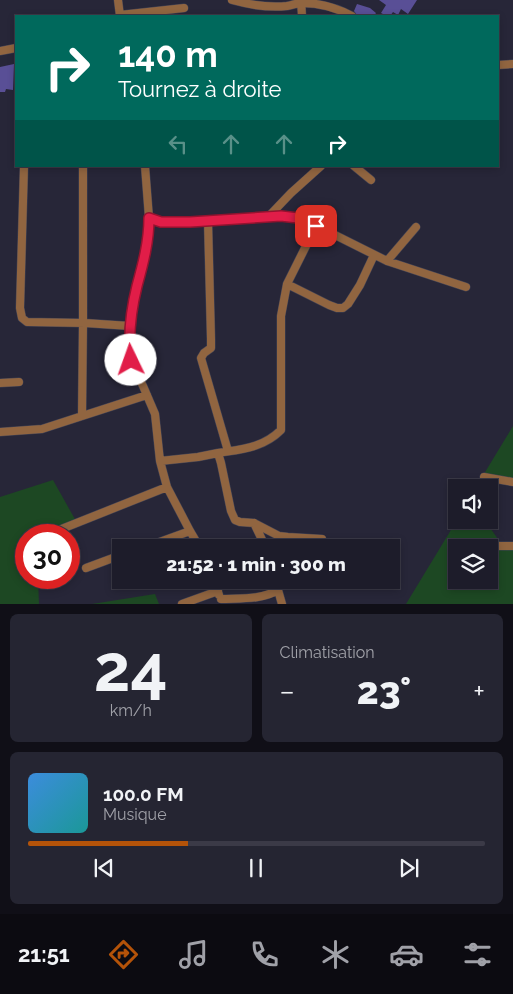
<!DOCTYPE html>
<html lang="fr">
<head>
<meta charset="utf-8">
<style>
  :root { --surface:#1d1c2a; --page:#252532; --text:#f1f3f6; --muted:#a0a1a8; --line:#3b3a47; --accent:#b45309 }
  body { margin:0; font-family:Raleway,sans-serif; background:var(--page); color:var(--text); height:100vh; display:flex; flex-direction:column; font-size:19px; white-space:nowrap }
  * { box-sizing:border-box; margin:0 }
  p { font-size:16px; color:var(--muted) }
  .icon { flex:none; width:28px; height:28px; fill:none; stroke:currentColor; stroke-width:2; stroke-linecap:round; stroke-linejoin:round }
  .map { position:relative; height:604px; overflow:hidden }
  .details { display:flex; flex-direction:column; gap:10px; padding:10px; background:#100f17; flex:1 }
  .details>* { flex:none }
  .hud { position:absolute; left:15px; top:15px; width:484px; height:152px; border-radius:0px; box-shadow:0 2px 8px #0003,0 0 0 1px var(--line); background:#00695c; color:#fff; overflow:hidden }
  .controls { position:absolute; left:448px; top:479px; display:grid; gap:10px }
  .controls a { display:grid; place-items:center; width:50px; height:50px; border-radius:0px; background:var(--surface); box-shadow:0 2px 8px #0003,0 0 0 1px var(--line); font-size:25px }
  .speed { position:absolute; left:15px; top:524px; display:flex; gap:10px; font-size:25px; font-weight:700; text-align:center }
  .speed>* { display:grid; place-content:center; width:65px; height:65px; border-radius:50%; background:var(--surface); box-shadow:0 2px 8px #0003,0 0 0 1px var(--line); line-height:1 }
  .speed .limit { border:8px solid #d22; background:#fff; color:#111 }
  .pin { position:absolute; display:grid; place-items:center; width:42px; height:42px; color:#fff; margin:-21px; border-radius:10px; box-shadow:0 2px 8px #0006 }
  .me { position:absolute; width:55px; margin:-28px; rotate:357deg; stroke-linejoin:round; filter:drop-shadow(0 0 4px #0008) }
  .turn { display:flex; align-items:center; gap:18px; height:105px; padding:0 20px; font-size:22px }
  .turn .icon { width:65px; height:65px; stroke-width:2.5 }
  .turn b { display:block; font-size:35px; line-height:42px }
  .lanes { display:flex; align-items:center; height:48px; padding:0 20px; background:#0003; justify-content:center; gap:25px; direction:ltr }
  .lanes .off { opacity:.35 }
  .big { font-size:38px; font-weight:800; line-height:1.1 }
  .details .card { flex:1; display:flex; flex-direction:column; justify-content:center; gap:8px; min-width:0; padding:0 18px; border-radius:8px; background:var(--page) }
  .details .dial { align-items:center; gap:0 }
  .dial b { font-size:65px; line-height:1 }
  .song { display:flex; align-items:center; gap:15px }
  .cover { width:60px; height:60px; border-radius:8px; background:linear-gradient(135deg,hsl(210 70% 55%),hsl(180 70% 35%)) }
  .played { height:5px; border-radius:2px; background:linear-gradient(90deg,var(--accent) 35%,var(--line) 35%) }
  .keys { display:flex; justify-content:space-around; direction:ltr }
  .heat { display:flex; justify-content:space-between; align-items:center; font-size:28px; direction:ltr }
  .details .tiles { flex:1; display:grid; gap:10px; grid-template-columns:1fr 1fr }
  .card:last-child { grid-column:span 2 }
  .trip { position:absolute; left:112px; top:539px; width:288px; height:50px; border-radius:0px; background:var(--surface); box-shadow:0 2px 8px #0003,0 0 0 1px var(--line); font-weight:800; line-height:50px; text-align:center }
  .tab-bar { display:flex; height:80px; justify-content:space-around; align-items:center; background:#0c0b11; color:var(--muted) }
  .tab-bar .icon { width:35px; height:35px }
  .tab-bar .active { color:var(--accent) }
  .tab-bar b { font-size:22px; color:var(--text) }
  .map>svg:first-child { display:block }
  .green { fill:#1d4823; fill-rule:evenodd }
  .building { fill:#594f96 }
  .lines { fill:none; stroke-linecap:round; stroke-linejoin:round }
  .street-casing { stroke:#445; stroke-width:9 }
  .street { stroke:#916540; stroke-width:8 }
  .route-casing { stroke:#92132f; stroke-width:12 }
  .route { stroke:#e11d48; stroke-width:9 }
</style>
</head>
<body>
<div class="map">
<svg width="513" height="604" viewBox="0 0 513 604">
  <rect width="100%" height="100%" fill="#272638"/>
  <!-- green -->
  <path class="green" d="M513,426V479L497,480L491,529L504,548L513,549V604H406L457,520H489V488L476,487ZM456,548H489V580H456Z
    M53,480L76,521L57,535H26V578H38L39,604H0V497Z
    M155,594L159,604H92Z"/>
  <!-- building -->
  <path class="building" d="M379,0H417L408,14L401,9L398,15L393,12L390,16H387L381,13L386,5Z
    M357,4L370,8L376,13L374,16H361L357,15L354,11Z
    M14,64L13,90L6,89L5,92H0V67Z"/>
  <g class="lines">
    <defs>
      <path id="street" d="M118,0L120,16
        M232,0C250,5 269,8 287,6C292,5 297,3 302,3C319,3 337,8 352,16
        M301,0L302,16
        M120,15L184,8
        M0,51L16,48
        M498,65L513,64
        M24,166L20,308L22,318L27,322L85,323L130,326
        M145,166L149,218L148,240L136,288L130,326V343L131,359L134,368L143,386L155,414L160,461L167,487L190,531L200,548
        M354,166L371,180
        M269,216L291,193L321,166
        M149,218C181,228 224,220 257,217C268,216 278,215 288,216C296,217 303,220 311,223L387,261L466,287
        M208,221L211,339V348L204,353L201,358L228,451
        M387,261L416,227
        M287,284L329,305L337,308H343L348,304L360,285L374,255
        M0,383L19,382
        M82,416L83,323V166
        M0,432L42,429L147,395
        M218,453C242,449 263,448 281,430V316L287,284L316,226
        M160,461L198,457L218,453L221,463L231,511L235,520L240,522L254,523L279,536L288,537L322,539
        M484,477L513,482
        M254,523L266,548
        M54,532L167,487
        M492,546H513
        M143,548L190,531
        M86,568L121,555
        M214,580L219,595
        M278,590L282,604
        M221,599C239,598 262,600 278,590L280,580
        M182,604L218,591"/>
    </defs>
    <!-- street casing -->
    <use href="#street" class="street-casing"/>
    <!-- street -->
    <use href="#street" class="street"/>
  </g>
  <g class="lines">
    <defs>
      <path id="route" d="M131,360C128,336 131,310 137,286C143,264 149,242 149,218L161,222H190L281,216L298,218L316,226"/>
    </defs>
    <!-- route casing -->
    <use href="#route" class="route-casing"/>
    <!-- route -->
    <use href="#route" class="route"/>
  </g>
</svg>
<div class="controls">
<a><svg class="icon" aria-label="sound" viewBox="0 0 24 24"><path d="M4 9h4l5-4v14l-5-4H4zM17 9q2 3 0 6"/></svg></a>
<a><svg class="icon" aria-label="layers" viewBox="0 0 24 24"><path d="M12 4l9 5-9 5-9-5zM3 14l9 5 9-5"/></svg></a>
</div>
<div class="speed"><div class="limit">30</div></div>
<div class="pin" style="left:316px;top:226px;background:#d93025"><svg class="icon" aria-label="arrive" viewBox="0 0 24 24"><path d="M6 21V4h12l-3 4 3 4H6"/></svg></div>
<svg class="me" style="left:131px;top:360px" viewBox="-20 -20 40 40"><circle r="19" fill="#fff"/><path d="M0-13L10 11 0 6-10 11z" fill="#e11d48"/></svg>
<div class="trip">21:52 · 1 min · 300 m</div>
<div class="hud">
<div class="turn"><svg class="icon" aria-label="right" viewBox="0 0 24 24"><path d="M7 20v-9h11M14 6l5 5-5 5"/></svg><div><b>140 m</b>Tournez à droite</div></div>
<div class="lanes"><svg class="icon off" aria-label="left" viewBox="0 0 24 24"><path d="M17 20v-9H6M10 6l-5 5 5 5"/></svg><svg class="icon off" aria-label="ahead" viewBox="0 0 24 24"><path d="M12 20V5M6 11l6-6 6 6"/></svg><svg class="icon off" aria-label="ahead" viewBox="0 0 24 24"><path d="M12 20V5M6 11l6-6 6 6"/></svg><svg class="icon" aria-label="right" viewBox="0 0 24 24"><path d="M7 20v-9h11M14 6l5 5-5 5"/></svg></div>
</div>
</div>
<section class="details">
<div class="tiles">
<div class="card dial"><b>24</b><p>km/h</p></div>
<div class="card"><p>Climatisation</p>
<div class="heat"><a>−</a><b class="big">23°</b><a>+</a></div>
</div>
<div class="card">
<div class="song"><i class="cover"></i><div><b>100.0 FM</b><p>Musique</p></div></div>
<div class="played"></div>
<div class="keys"><svg class="icon" aria-label="previous" viewBox="0 0 24 24"><path d="M18 5L8 12l10 7zM5 5v14"/></svg><svg class="icon" aria-label="pause" viewBox="0 0 24 24"><path d="M8 5v14M16 5v14"/></svg><svg class="icon" aria-label="next" viewBox="0 0 24 24"><path d="M6 5l10 7-10 7zM19 5v14"/></svg></div>
</div>
</div>
</section>
<nav class="tab-bar">
<b>21:51</b>
<svg class="icon active" aria-label="directions" viewBox="0 0 24 24"><path d="M12 3l9 9-9 9-9-9zM9 14v-3h6M13 9l2 2-2 2"/></svg>
<svg class="icon" aria-label="music" viewBox="0 0 24 24"><path d="M9 18V5l10-2v13"/><circle cx="6" cy="18" r="3"/><circle cx="16" cy="16" r="3"/></svg>
<svg class="icon" aria-label="phone" viewBox="0 0 24 24"><path d="M5 4h4l2 5-3 2q2 4 5 5l2-3 5 2v4C11 20 4 13 5 4z"/></svg>
<svg class="icon" aria-label="climate" viewBox="0 0 24 24"><path d="M12 3v18M4 7l16 10M4 17L20 7"/></svg>
<svg class="icon" aria-label="car" viewBox="0 0 24 24"><path d="M5 17H2v-5l4-1 3-4h7l3 4 3 1v5h-3M9 17h6M6 11h13"/><circle cx="7" cy="17" r="2"/><circle cx="17" cy="17" r="2"/></svg>
<svg class="icon" aria-label="filters" viewBox="0 0 24 24"><path d="M4 7h16M4 17h16"/><circle cx="9" cy="7" r="2"/><circle cx="15" cy="17" r="2"/></svg>
</nav>
</body>
</html>
